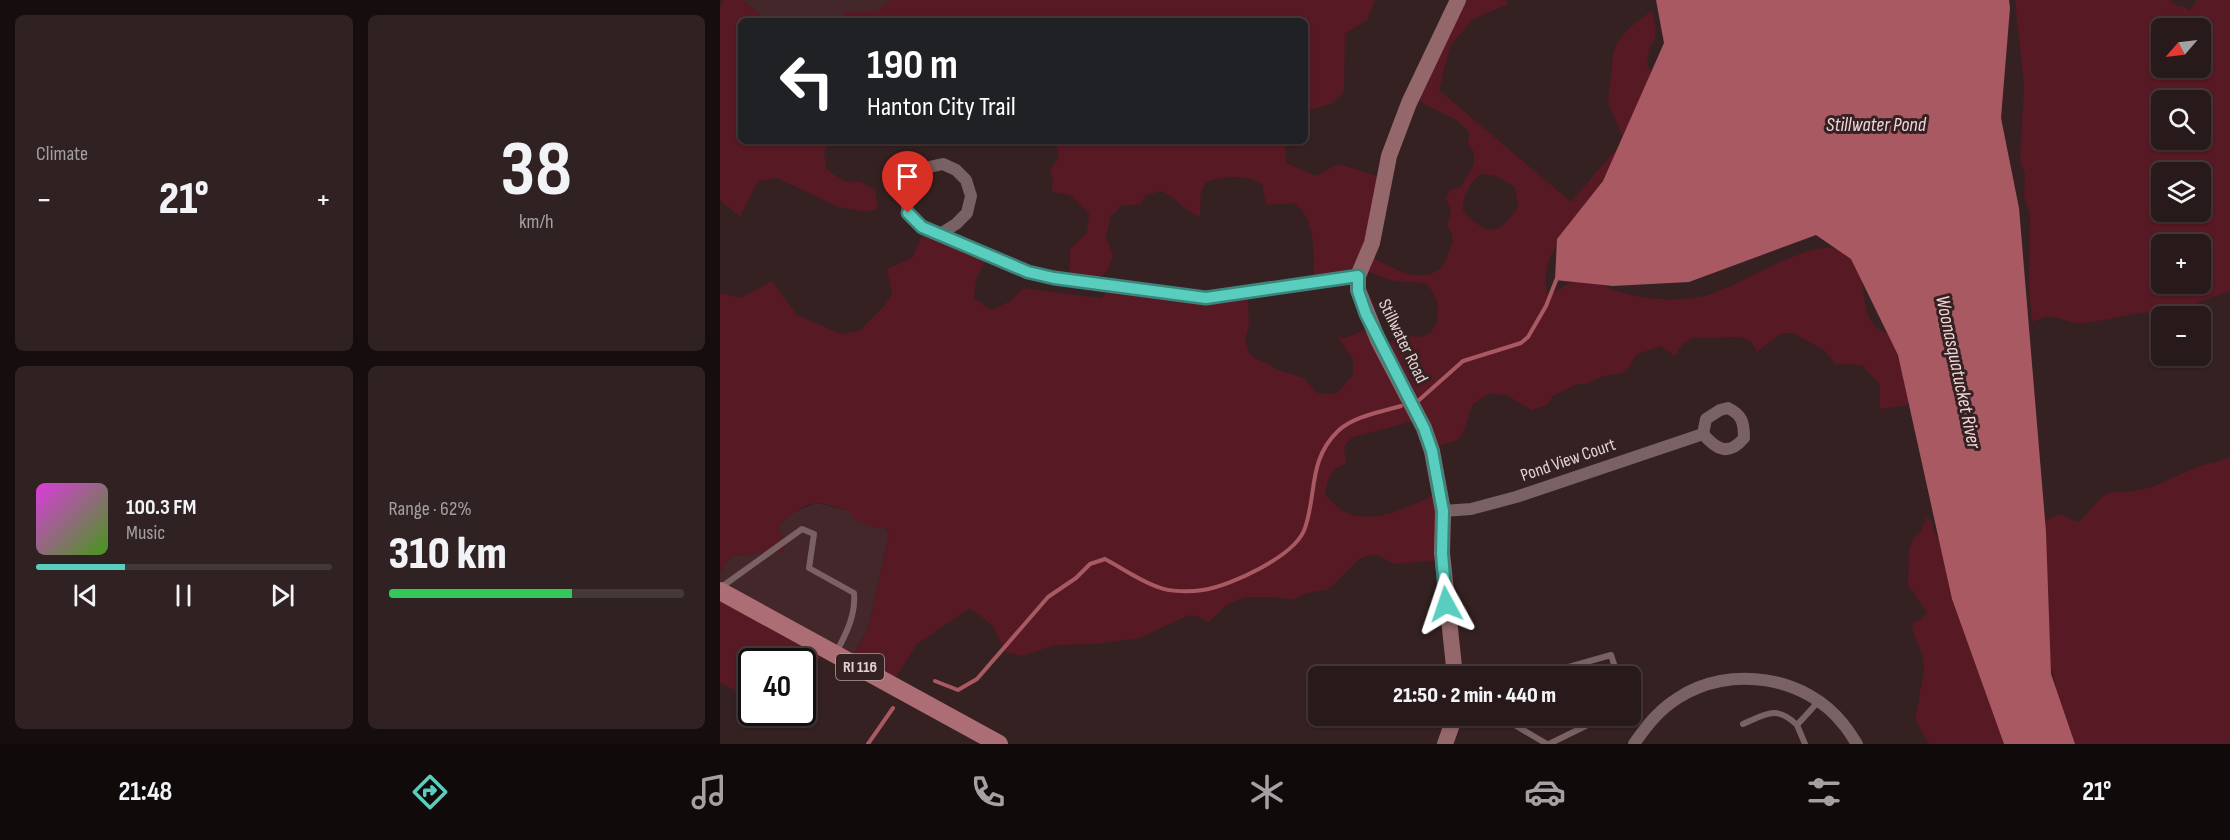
<!DOCTYPE html>
<html lang="en">
<head>
<meta charset="utf-8">
<style>
  :root { --surface:#28191a; --page:#302223; --text:#f1f3f6; --muted:#a5a0a2; --line:#443839; --accent:#59cebe }
  body { margin:0; font-family:"Sofia Sans Condensed",sans-serif; background:var(--page); color:var(--text); height:100vh; display:flex; flex-direction:column; font-size:22px; white-space:nowrap }
  * { box-sizing:border-box; margin:0 }
  p { font-size:20px; color:var(--muted) }
  .icon { flex:none; width:33px; height:33px; fill:none; stroke:currentColor; stroke-width:2; stroke-linecap:round; stroke-linejoin:round }
  .map { position:relative; flex:1; overflow:hidden }
  .drawer { display:flex; flex-direction:column; gap:15px; padding:15px; background:#160e0e; width:720px }
  .drawer>* { flex:none }
  .guide { position:absolute; left:18px; top:18px; width:570px; height:126px; border-radius:9px; box-shadow:0 2px 4px #0004,0 0 0 2px var(--line); background:#202124; color:#fff; overflow:hidden }
  .needle { width:39px; rotate:242deg }
  .buttons { position:absolute; left:1431px; top:18px; display:grid; gap:12px }
  .buttons a { display:grid; place-items:center; width:60px; height:60px; border-radius:9px; background:var(--surface); box-shadow:0 2px 4px #0004,0 0 0 2px var(--line); font-size:30px }
  .speed { position:absolute; left:18px; top:648px; display:flex; gap:12px; font-size:30px; font-weight:700; text-align:center }
  .speed>* { display:grid; place-content:center; width:78px; height:78px; border-radius:50%; background:var(--surface); box-shadow:0 2px 4px #0004,0 0 0 2px var(--line); line-height:1 }
  .speed .limit { border:3px solid #111; border-radius:9px; background:#fff; color:#111 }
  .pin { position:absolute; display:grid; place-items:center; width:51px; height:51px; color:#fff; margin:-62px -26px; border-radius:50% 50% 50% 0; rotate:-45deg; box-shadow:0 0 6px #0007 }
  .pin .icon { rotate:45deg }
  .me { position:absolute; width:66px; margin:-33px; rotate:355deg; stroke-linejoin:round; filter:drop-shadow(0 0 4px #0008) }
  .turn { display:flex; align-items:center; gap:21px; height:126px; padding:0 30px; font-size:27px }
  .turn .icon { width:78px; height:78px; stroke-width:2.5 }
  .turn b { display:block; font-size:42px; line-height:51px }
  .big { font-size:45px; font-weight:800; line-height:1.1 }
  .drawer .card { flex:1; display:flex; flex-direction:column; justify-content:center; gap:9px; min-width:0; padding:0 21px; border-radius:9px; background:var(--page) }
  .drawer .dial { align-items:center; gap:0 }
  .dial b { font-size:78px; line-height:1 }
  .song { display:flex; align-items:center; gap:18px }
  .cover { width:72px; height:72px; border-radius:9px; background:linear-gradient(135deg,hsl(300 70% 55%),hsl(100 70% 35%)) }
  .played { height:6px; border-radius:3px; background:linear-gradient(90deg,var(--accent) 30%,var(--line) 30%) }
  .keys { display:flex; justify-content:space-around; direction:ltr }
  .heat { display:flex; justify-content:space-between; align-items:center; font-size:33px; direction:ltr }
  .charge { height:9px; border-radius:4px; background:linear-gradient(90deg,#34c759 62%,var(--line) 0) }
  .drawer .tiles { flex:1; display:grid; gap:15px; grid-template-columns:repeat(2,1fr) }
  .trip { position:absolute; left:588px; top:666px; width:333px; height:60px; border-radius:9px; background:var(--surface); box-shadow:0 2px 4px #0004,0 0 0 2px var(--line); font-weight:800; line-height:60px; text-align:center }
  .tab-bar { display:flex; height:96px; justify-content:space-around; align-items:center; background:#100a0a; color:var(--muted) }
  .tab-bar .icon { width:42px; height:42px }
  .tab-bar .on { color:var(--accent) }
  .tab-bar b { font-size:27px; color:var(--text) }
  main { display:flex; flex:1; min-height:0 }
  .map>svg:first-child { display:block }
  .built { fill:#43272a }
  .green { fill:#571924; fill-rule:evenodd }
  .water { fill:#a85962 }
  .lines { fill:none; stroke-linecap:round; stroke-linejoin:round }
  .stream { stroke:#a85962; stroke-width:4 }
  .lane { stroke:#7a6163; stroke-width:6 }
  .street { stroke:#7a6163; stroke-width:12 }
  .secondary { stroke:#94676b; stroke-width:16 }
  .primary { stroke:#ad6d74; stroke-width:18 }
  .route-casing { stroke:#3a867c; stroke-width:15 }
  .route { stroke:#59cebe; stroke-width:10 }
  .labels { text-anchor:middle; dominant-baseline:central; stroke-width:6; stroke-linejoin:round; paint-order:stroke }
  .shield { fill:#352122; stroke:#ae9e9f; stroke-width:1.5 }
  .shield-label { font-size:16px; font-weight:bold; fill:#e2d4d4 }
  .street-label { font-size:18px; fill:#e2d4d4; stroke:#352122 }
  .water-label { font-size:20px; font-style:italic; fill:#efd7d9; stroke:#352122 }
</style>
</head>
<body>
<main>
<section class="drawer">
<div class="tiles">
<div class="card"><p>Climate</p>
<div class="heat"><a>−</a><b class="big">21°</b><a>+</a></div>
</div>
<div class="card dial"><b>38</b><p>km/h</p></div>
<div class="card">
<div class="song"><i class="cover"></i><div><b>100.3 FM</b><p>Music</p></div></div>
<div class="played"></div>
<div class="keys"><svg class="icon" aria-label="previous" viewBox="0 0 24 24"><path d="M18 5L8 12l10 7zM5 5v14"/></svg><svg class="icon" aria-label="pause" viewBox="0 0 24 24"><path d="M8 5v14M16 5v14"/></svg><svg class="icon" aria-label="next" viewBox="0 0 24 24"><path d="M6 5l10 7-10 7zM19 5v14"/></svg></div>
</div>
<div class="card"><p>Range · 62%</p><b class="big">310 km</b><div class="charge"></div></div>
</div>
</section>
<div class="map">
<svg width="1510" height="744" viewBox="0 0 1510 744">
  <rect width="100%" height="100%" fill="#352122"/>
  <!-- built -->
  <path class="built" d="M23,0H173L157,11L127,12L118,21H47Z
    M96,503L130,511L165,527L169,534L148,629L131,659L0,589V572L12,556L64,551V542L58,528L62,521L73,513Z"/>
  <!-- green -->
  <path class="green" d="M3,0H23L47,21H21V141H110L104,150L106,169L124,181L141,182L155,190L158,208L147,212L118,207L57,178L38,181L20,217L0,200V7Z
    M173,0H655L647,20L625,34L624,91L611,104L585,111V21H118L127,11H157Z
    M737,0H786L789,4L753,19L730,46L719,90L851,202L904,140L888,102L893,54C898,35 916,22 932,11L936,29L934,41L930,45L927,63L938,88L916,158L837,245C826,262 823,276 828,296C839,290 857,276 870,279C877,280 884,286 891,289C919,299 951,302 981,297C1014,290 1088,239 1117,249C1154,262 1135,304 1155,326C1160,332 1173,334 1180,337L1186,350L1188,405L1160,409V385L1142,365L1115,364L1105,351L1073,333H1062L1037,352L1032,343L1021,337L972,338L962,345L955,356L940,346L916,355L909,367L902,373L881,377L866,384H858L833,396L827,405L812,410L788,396L770,393L753,404L742,435L737,440L710,449L697,420L631,438L624,447L626,464C609,470 608,477 605,494C635,536 682,510 718,493L720,560L675,564L659,556L649,555L638,560L615,583L606,590L587,593L572,600L556,597H525L508,604L489,622L479,617L469,615L420,638L376,644L334,645L302,656L285,652L273,626L250,608L197,644L173,682L131,659L148,629L169,534L165,527L155,528L133,519L130,511C120,509 107,503 97,503C85,503 64,518 58,528L64,542V551L12,556L0,572V293L21,298L52,281L77,315L122,334L139,331L164,306L172,294L167,269L193,257L206,226L268,257L256,279L254,298L272,310L292,300L303,288L381,298L390,287L528,296L529,324L525,339L530,355L558,370L584,378L597,393L616,394L633,375V359L618,338H626L650,327L662,347L685,335L700,337L711,333L717,321L718,303L710,288L704,283L673,281L641,269L593,281C594,256 597,219 574,203L546,205L542,184C526,174 504,176 486,182L481,192L480,217C465,211 457,199 442,191L426,195L420,204L401,206L391,216L386,237L393,255L387,272L368,284L350,281V250L367,232L369,213L350,195L331,192L333,181L330,169C339,159 341,154 335,141H564L567,163L595,176L619,164L663,178L647,255C669,264 697,287 721,268C725,264 727,256 729,251C734,240 734,235 727,226L731,212L726,198L729,191L741,187L754,164V152L748,144L749,132L735,119L691,97ZM760,174L774,175L795,187L798,207C779,236 767,237 743,211C742,195 750,185 760,174Z
    M1295,0H1450L1459,7H1466L1469,12L1477,0H1510V291L1482,301L1456,315C1421,307 1396,320 1362,323C1341,325 1340,309 1312,322L1309,284L1310,214L1304,197L1305,175L1300,161L1304,87ZM1442,28H1480V68H1442ZM1442,100H1480V140H1442ZM1442,172H1480V212H1442ZM1442,244H1480V284H1442Z
    M1510,456V744H1350L1343,727L1333,674L1322,636L1324,522L1339,514L1358,522C1368,515 1374,502 1384,496C1393,490 1405,493 1415,491C1439,487 1458,474 1480,466C1491,462 1500,463 1510,456Z
    M1204,514L1208,520L1211,519L1214,531L1222,545L1294,744H1209L1195,720L1204,671L1202,654L1192,629L1194,621L1198,622L1207,613L1188,585L1189,550L1193,539L1201,532L1202,525L1206,522Z
    M0,589L106,648L90,675L95,689L83,703L82,662H32L31,692L13,689L0,683Z"/>
  <!-- water -->
  <path class="water" d="M936,0H1289L1290,8L1281,118L1299,208L1326,532L1331,674L1355,744H1284L1232,599L1178,355L1131,259L1096,235L969,282L893,286L835,280L837,239L883,181L944,43Z"/>
  <g class="lines">
    <!-- stream -->
    <path class="stream" d="M698,401L743,361L801,343L808,337L826,306L837,278
      M215,681L238,690L257,679L328,597L356,578L370,564L385,559C402,568 420,581 438,587C450,592 469,592 483,590C510,586 576,556 585,528C597,493 588,460 618,431C634,416 661,412 681,406
      M148,744L173,708"/>
    <!-- lane -->
    <path class="lane" d="M0,588L82,529L94,534L89,568L134,593C136,615 126,634 116,653
      M817,676L891,655L898,676
      M790,716L793,724L827,744
      M1023,724C1046,714 1057,705 1077,725
      M829,744L886,716
      M1085,744L1077,725L1098,702"/>
    <!-- street -->
    <path class="street" d="M220,234L236,224L247,213L251,196L246,180L236,170L223,164L209,167L194,175L185,190L188,213L202,227L308,272L335,278L486,299L638,276
      M1008,408C1022,415 1024,422 1024,438C1008,457 996,449 983,434L986,419L1000,410Z
      M723,511L751,509L796,497L983,434
      M914,744C927,725 939,710 958,698C1010,664 1086,676 1124,725C1129,731 1133,738 1137,744"/>
    <!-- secondary -->
    <path class="secondary" d="M735,676L722,553L723,511L712,451L704,428L658,340L638,290V276L652,243L669,156L689,103L738,0
      M725,744L735,716"/>
    <!-- primary -->
    <path class="primary" d="M0,591L279,744"/>
  </g>
  <g class="lines">
    <defs>
      <path id="route" d="M188,213L202,227L308,272L334,278L486,298L638,276V291L646,314L704,428L712,451L723,511L722,553L726,604"/>
    </defs>
    <!-- route casing -->
    <use href="#route" class="route-casing"/>
    <!-- route -->
    <use href="#route" class="route"/>
  </g>
  <g class="labels">
    <!-- shield labels -->
    <rect class="shield" x="116" y="654" width="48" height="26" rx="4.5"/>
    <g class="shield-label">
      <text x="140" y="667">RI 116</text>
    </g>
    <!-- street labels -->
    <g class="street-label">
      <text transform="translate(683 341) rotate(64)">Stillwater Road</text>
      <text transform="translate(848 460) rotate(-19)">Pond View Court</text>
    </g>
    <!-- water labels -->
    <g class="water-label">
      <text x="1156" y="125">Stillwater Pond</text>
      <text transform="translate(1238 372) rotate(78)">Woonasquatucket River</text>
    </g>
  </g>
</svg>
<div class="buttons">
<a><svg class="needle" viewBox="-14 -14 28 28"><path d="M0-13l5 13h-10z" fill="#e53935"/><path d="M0 13l5-13h-10z" fill="#a5a0a2"/></svg></a>
<a><svg class="icon" aria-label="search" viewBox="0 0 24 24"><circle cx="10" cy="10" r="6"/><path d="M15 15l6 6"/></svg></a>
<a><svg class="icon" aria-label="layers" viewBox="0 0 24 24"><path d="M12 4l9 5-9 5-9-5zM3 14l9 5 9-5"/></svg></a>
<a>+</a>
<a>−</a>
</div>
<div class="speed"><div class="limit">40</div></div>
<div class="pin" style="left:188px;top:213px;background:#d93025"><svg class="icon" aria-label="arrive" viewBox="0 0 24 24"><path d="M6 21V4h12l-3 4 3 4H6"/></svg></div>
<svg class="me" style="left:726px;top:604px" viewBox="-20 -20 40 40"><path d="M0-17L14 15 0 8-14 15z" fill="#59cebe" stroke="#fff" stroke-width="4"/></svg>
<div class="trip">21:50 · 2 min · 440 m</div>
<div class="guide">
<div class="turn"><svg class="icon" aria-label="left" viewBox="0 0 24 24"><path d="M17 20v-9H6M10 6l-5 5 5 5"/></svg><div><b>190 m</b>Hanton City Trail</div></div>
</div>
</div>
</main>
<nav class="tab-bar">
<b>21:48</b>
<svg class="icon on" aria-label="directions" viewBox="0 0 24 24"><path d="M12 3l9 9-9 9-9-9zM9 14v-3h6M13 9l2 2-2 2"/></svg>
<svg class="icon" aria-label="music" viewBox="0 0 24 24"><path d="M9 18V5l10-2v13"/><circle cx="6" cy="18" r="3"/><circle cx="16" cy="16" r="3"/></svg>
<svg class="icon" aria-label="phone" viewBox="0 0 24 24"><path d="M5 4h4l2 5-3 2q2 4 5 5l2-3 5 2v4C11 20 4 13 5 4z"/></svg>
<svg class="icon" aria-label="climate" viewBox="0 0 24 24"><path d="M12 3v18M4 7l16 10M4 17L20 7"/></svg>
<svg class="icon" aria-label="car" viewBox="0 0 24 24"><path d="M5 17H2v-5l4-1 3-4h7l3 4 3 1v5h-3M9 17h6M6 11h13"/><circle cx="7" cy="17" r="2"/><circle cx="17" cy="17" r="2"/></svg>
<svg class="icon" aria-label="filters" viewBox="0 0 24 24"><path d="M4 7h16M4 17h16"/><circle cx="9" cy="7" r="2"/><circle cx="15" cy="17" r="2"/></svg>
<b>21°</b>
</nav>
</body>
</html>
